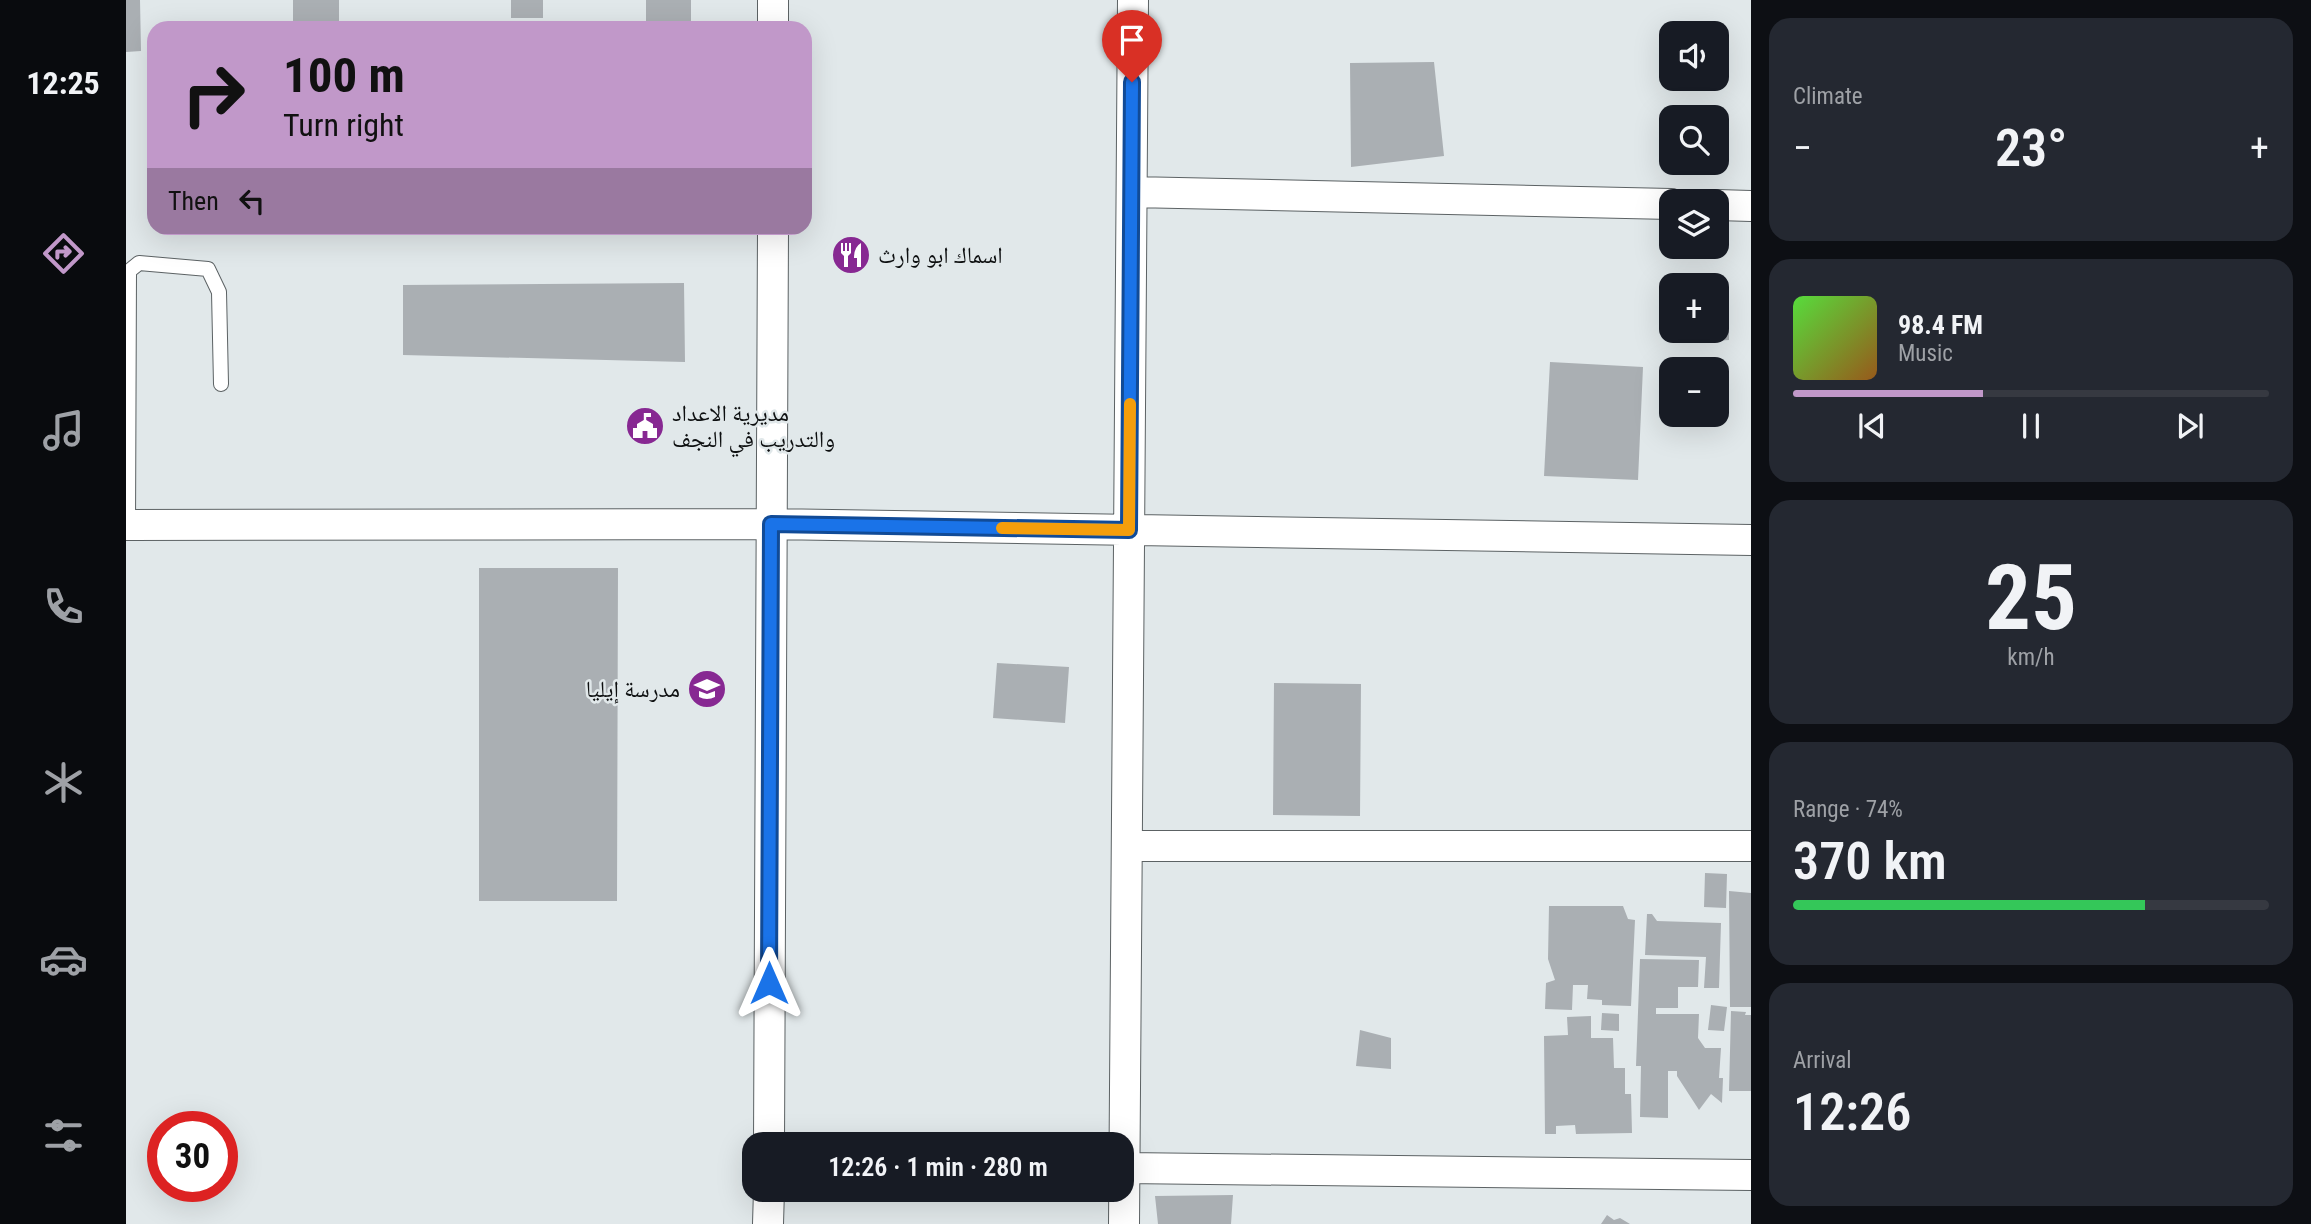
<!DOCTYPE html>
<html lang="en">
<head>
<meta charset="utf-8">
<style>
  :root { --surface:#171b24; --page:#242831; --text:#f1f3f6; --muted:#9ea1a6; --line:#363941; --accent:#c198c9 }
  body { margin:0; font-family:"Roboto Condensed","Noto Naskh Arabic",sans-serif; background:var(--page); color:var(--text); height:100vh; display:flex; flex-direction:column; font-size:26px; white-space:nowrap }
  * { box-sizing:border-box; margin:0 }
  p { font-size:23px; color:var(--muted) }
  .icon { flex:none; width:38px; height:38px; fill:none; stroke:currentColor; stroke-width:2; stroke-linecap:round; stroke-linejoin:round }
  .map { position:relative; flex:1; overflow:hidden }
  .details { display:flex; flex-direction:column; gap:18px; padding:18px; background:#0d0f14; width:560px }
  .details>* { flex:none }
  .hud { position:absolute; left:21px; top:21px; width:665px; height:214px; border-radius:21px; box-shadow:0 7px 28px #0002; background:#c198c9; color:#111; overflow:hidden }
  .buttons { position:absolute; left:1533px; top:21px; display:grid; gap:14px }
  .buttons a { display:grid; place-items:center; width:70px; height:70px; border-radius:14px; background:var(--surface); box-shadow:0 7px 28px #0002; font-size:35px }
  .speed { position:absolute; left:21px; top:1111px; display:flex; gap:14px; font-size:35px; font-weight:700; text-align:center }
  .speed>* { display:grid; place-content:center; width:91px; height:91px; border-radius:50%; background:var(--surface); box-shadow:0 7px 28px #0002; line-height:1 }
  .speed .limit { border:10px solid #d22; background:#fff; color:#111 }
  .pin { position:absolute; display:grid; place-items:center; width:60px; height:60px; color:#fff; margin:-72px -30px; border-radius:50% 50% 50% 0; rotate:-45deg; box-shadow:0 0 7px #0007 }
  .pin .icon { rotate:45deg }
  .me { position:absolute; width:77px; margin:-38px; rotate:0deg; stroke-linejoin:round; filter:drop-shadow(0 0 5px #0008) }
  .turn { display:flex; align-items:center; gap:24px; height:147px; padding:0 21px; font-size:32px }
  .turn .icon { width:91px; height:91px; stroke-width:2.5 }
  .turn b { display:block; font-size:49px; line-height:60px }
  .then { display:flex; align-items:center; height:66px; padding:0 21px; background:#0003; gap:14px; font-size:26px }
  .big { font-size:52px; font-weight:600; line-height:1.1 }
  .details .tile { flex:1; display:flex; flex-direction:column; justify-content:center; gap:10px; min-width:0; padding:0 24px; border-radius:21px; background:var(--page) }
  .details .dial { align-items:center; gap:0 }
  .dial b { font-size:91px; line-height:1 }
  .song { display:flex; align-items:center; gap:21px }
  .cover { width:84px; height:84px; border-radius:10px; background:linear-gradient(135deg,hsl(110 70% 55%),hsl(30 70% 35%)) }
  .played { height:7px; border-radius:4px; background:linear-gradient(90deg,var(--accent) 40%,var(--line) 40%) }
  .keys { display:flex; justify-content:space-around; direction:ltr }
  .heat { display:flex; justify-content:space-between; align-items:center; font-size:38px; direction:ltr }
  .charge { height:10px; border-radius:5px; background:linear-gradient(90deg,#34c759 74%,var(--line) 0) }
  .trip { position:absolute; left:616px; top:1132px; width:392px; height:70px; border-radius:21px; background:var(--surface); box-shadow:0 7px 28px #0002; font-weight:600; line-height:70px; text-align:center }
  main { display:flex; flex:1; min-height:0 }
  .tab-bar { display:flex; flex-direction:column; width:126px; justify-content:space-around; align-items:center; background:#090b0e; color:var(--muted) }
  .tab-bar .icon { width:49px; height:49px }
  .tab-bar .current { color:var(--accent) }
  .tab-bar b { font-size:32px; color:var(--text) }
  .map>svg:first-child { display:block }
  .building { fill:#aaafb3 }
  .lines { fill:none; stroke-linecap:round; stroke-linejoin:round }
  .service-casing { stroke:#5c6264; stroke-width:16 }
  .minor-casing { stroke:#5c6264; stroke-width:32 }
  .service { stroke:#fff; stroke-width:14 }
  .minor { stroke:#fff; stroke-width:30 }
  .route-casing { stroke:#114b97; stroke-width:18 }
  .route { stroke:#1a73e8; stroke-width:12 }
  .slow { stroke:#f59e0b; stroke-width:12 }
  .labels { text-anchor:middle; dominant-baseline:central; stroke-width:5; stroke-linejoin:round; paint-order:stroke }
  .poi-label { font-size:23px; fill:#0d0f10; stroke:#e1e8ea; text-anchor:start }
</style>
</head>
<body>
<main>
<nav class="tab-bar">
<b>12:25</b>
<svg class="icon current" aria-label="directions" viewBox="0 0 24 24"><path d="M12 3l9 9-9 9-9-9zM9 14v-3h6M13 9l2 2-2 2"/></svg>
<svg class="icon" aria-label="music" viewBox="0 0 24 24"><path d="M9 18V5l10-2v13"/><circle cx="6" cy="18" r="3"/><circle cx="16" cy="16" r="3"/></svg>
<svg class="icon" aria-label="phone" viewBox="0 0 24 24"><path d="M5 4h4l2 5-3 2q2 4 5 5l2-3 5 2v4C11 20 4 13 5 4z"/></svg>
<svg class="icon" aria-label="climate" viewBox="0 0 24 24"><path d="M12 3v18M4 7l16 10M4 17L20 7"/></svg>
<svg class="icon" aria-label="car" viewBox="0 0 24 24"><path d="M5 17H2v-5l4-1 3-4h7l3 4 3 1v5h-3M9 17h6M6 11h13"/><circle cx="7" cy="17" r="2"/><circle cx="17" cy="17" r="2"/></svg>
<svg class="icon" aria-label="filters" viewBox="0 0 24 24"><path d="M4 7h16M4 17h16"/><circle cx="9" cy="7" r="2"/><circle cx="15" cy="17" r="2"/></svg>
</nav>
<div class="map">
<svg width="1625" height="1224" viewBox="0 0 1625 1224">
  <rect width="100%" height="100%" fill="#e1e8ea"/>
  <!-- building -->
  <path class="building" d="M0,0H14L15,51L0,52Z
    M167,0H213V28H167Z
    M385,0H417V18H385Z
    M520,0H565V28H520Z
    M1308,62L1318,156L1225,167L1224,63Z
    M24,112H28V141H22Z
    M558,283L559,362L277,355V285Z
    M1591,291L1603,292V340L1561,343L1563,331H1591Z
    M1424,362L1517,367L1512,480L1418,476Z
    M353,568H492L491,901H353Z
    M871,663L943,667L939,723L867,718Z
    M1148,683L1235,684L1234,816L1147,815Z
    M1579,873L1601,874L1600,908L1578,907Z
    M1603,891L1625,893V1007H1604Z
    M1423,906H1497L1502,919L1509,920L1505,1006L1476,1005V1000L1461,999L1462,985H1447L1446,1010L1419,1009L1420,983L1429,980L1422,959Z
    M1521,914H1526L1531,921L1595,923L1593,988H1578L1580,957L1519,955Z
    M1514,959L1573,960L1572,987H1552V1008H1530V1014H1573L1572,1038L1579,1048H1595L1593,1078H1597L1596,1103L1585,1094L1573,1110L1551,1076V1071H1542V1118L1514,1117L1515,1066H1510Z
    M1585,1005L1601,1007L1598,1031L1582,1030Z
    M1605,1011L1620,1012L1619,1015H1625V1091H1603Z
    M1476,1013L1493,1014V1031L1475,1030Z
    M1465,1016V1038H1487L1488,1068H1499V1094H1505L1506,1133L1450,1134L1449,1125L1430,1126V1134H1419L1418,1036L1442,1035L1441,1017Z
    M1234,1030L1265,1038V1069L1230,1066Z
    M1107,1195L1105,1224H1032L1029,1196Z
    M1481,1215L1488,1220L1494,1218L1504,1224H1475Z"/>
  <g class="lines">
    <defs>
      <path id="service" d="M2,525L3,271L13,263L82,269L93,292L95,384"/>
      <path id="minor" d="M647,28V0
        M1006,192L1545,204
        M1591,205L1625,206
        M0,525L645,524L1625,540
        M1001,846H1625
        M643,1144L647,228
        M999,1168L1625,1175
        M642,1224L643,1190
        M998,1224L1007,0"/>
    </defs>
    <!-- service casing -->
    <use href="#service" class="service-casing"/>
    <!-- minor casing -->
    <use href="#minor" class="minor-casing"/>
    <!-- service -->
    <use href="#service" class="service"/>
    <!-- minor -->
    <use href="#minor" class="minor"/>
  </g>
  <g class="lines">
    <defs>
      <path id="route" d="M643,983L645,524L1003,530L1006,82"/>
    </defs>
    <!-- route casing -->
    <use href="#route" class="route-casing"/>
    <!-- route -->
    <use href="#route" class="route"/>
    <!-- slow -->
    <path class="slow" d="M876,528L1003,530L1004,404"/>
  </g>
  <!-- icons -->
  <defs>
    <symbol id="restaurant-disc" viewBox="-11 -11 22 22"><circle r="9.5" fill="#872892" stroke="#e1e8ea"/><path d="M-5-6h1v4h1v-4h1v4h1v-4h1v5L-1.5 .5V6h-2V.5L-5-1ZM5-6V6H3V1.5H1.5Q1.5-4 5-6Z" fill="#fff"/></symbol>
    <symbol id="civic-disc" viewBox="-11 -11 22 22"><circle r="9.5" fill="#872892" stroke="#e1e8ea"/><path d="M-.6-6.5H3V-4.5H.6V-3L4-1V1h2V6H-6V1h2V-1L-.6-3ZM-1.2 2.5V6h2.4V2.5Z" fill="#fff"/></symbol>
    <symbol id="school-disc" viewBox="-11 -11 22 22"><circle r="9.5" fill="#872892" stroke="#e1e8ea"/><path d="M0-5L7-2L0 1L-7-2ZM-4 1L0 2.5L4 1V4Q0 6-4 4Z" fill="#fff"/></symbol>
  </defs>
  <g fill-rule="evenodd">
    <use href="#restaurant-disc" x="703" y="233" width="44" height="44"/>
    <use href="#civic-disc" x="497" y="404" width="44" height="44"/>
    <use href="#school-disc" x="559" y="667" width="44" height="44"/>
  </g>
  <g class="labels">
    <!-- poi labels -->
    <g class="poi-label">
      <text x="752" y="255">اسماك ابو وارث</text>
      <text x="546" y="413">مديرية الاعداد<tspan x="546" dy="26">والتدريب في النجف</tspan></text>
      <text x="554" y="689" text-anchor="end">مدرسة إيليا</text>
    </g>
  </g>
</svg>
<div class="buttons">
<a><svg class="icon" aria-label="sound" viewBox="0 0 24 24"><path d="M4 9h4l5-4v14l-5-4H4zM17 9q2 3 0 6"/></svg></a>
<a><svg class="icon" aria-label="search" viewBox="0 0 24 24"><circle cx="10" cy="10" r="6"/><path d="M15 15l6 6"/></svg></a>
<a><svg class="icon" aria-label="layers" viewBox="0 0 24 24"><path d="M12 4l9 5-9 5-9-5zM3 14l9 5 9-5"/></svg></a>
<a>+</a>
<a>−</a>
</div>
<div class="speed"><div class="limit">30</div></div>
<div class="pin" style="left:1006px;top:82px;background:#d93025"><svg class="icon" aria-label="arrive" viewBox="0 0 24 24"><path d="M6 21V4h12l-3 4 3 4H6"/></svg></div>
<svg class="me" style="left:643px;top:983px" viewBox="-20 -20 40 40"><path d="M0-17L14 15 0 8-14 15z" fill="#1a73e8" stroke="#fff" stroke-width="4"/></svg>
<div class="trip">12:26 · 1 min · 280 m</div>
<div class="hud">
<div class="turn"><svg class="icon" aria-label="right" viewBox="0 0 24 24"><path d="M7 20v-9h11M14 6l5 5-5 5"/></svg><div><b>100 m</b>Turn right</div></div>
<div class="then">Then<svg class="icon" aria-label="left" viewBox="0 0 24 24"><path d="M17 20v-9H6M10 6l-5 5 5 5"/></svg></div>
</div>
</div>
<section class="details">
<div class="tile"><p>Climate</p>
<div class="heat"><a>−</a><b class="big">23°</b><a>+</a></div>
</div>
<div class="tile">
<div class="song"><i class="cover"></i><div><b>98.4 FM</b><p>Music</p></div></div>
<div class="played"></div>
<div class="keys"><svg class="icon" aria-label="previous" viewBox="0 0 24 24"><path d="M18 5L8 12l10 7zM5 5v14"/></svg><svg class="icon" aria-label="pause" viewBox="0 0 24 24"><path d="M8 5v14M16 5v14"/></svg><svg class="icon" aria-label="next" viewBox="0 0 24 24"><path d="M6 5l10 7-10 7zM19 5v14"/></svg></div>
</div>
<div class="tile dial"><b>25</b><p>km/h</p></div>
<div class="tile"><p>Range · 74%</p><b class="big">370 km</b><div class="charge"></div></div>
<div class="tile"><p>Arrival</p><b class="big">12:26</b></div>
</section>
</main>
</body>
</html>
